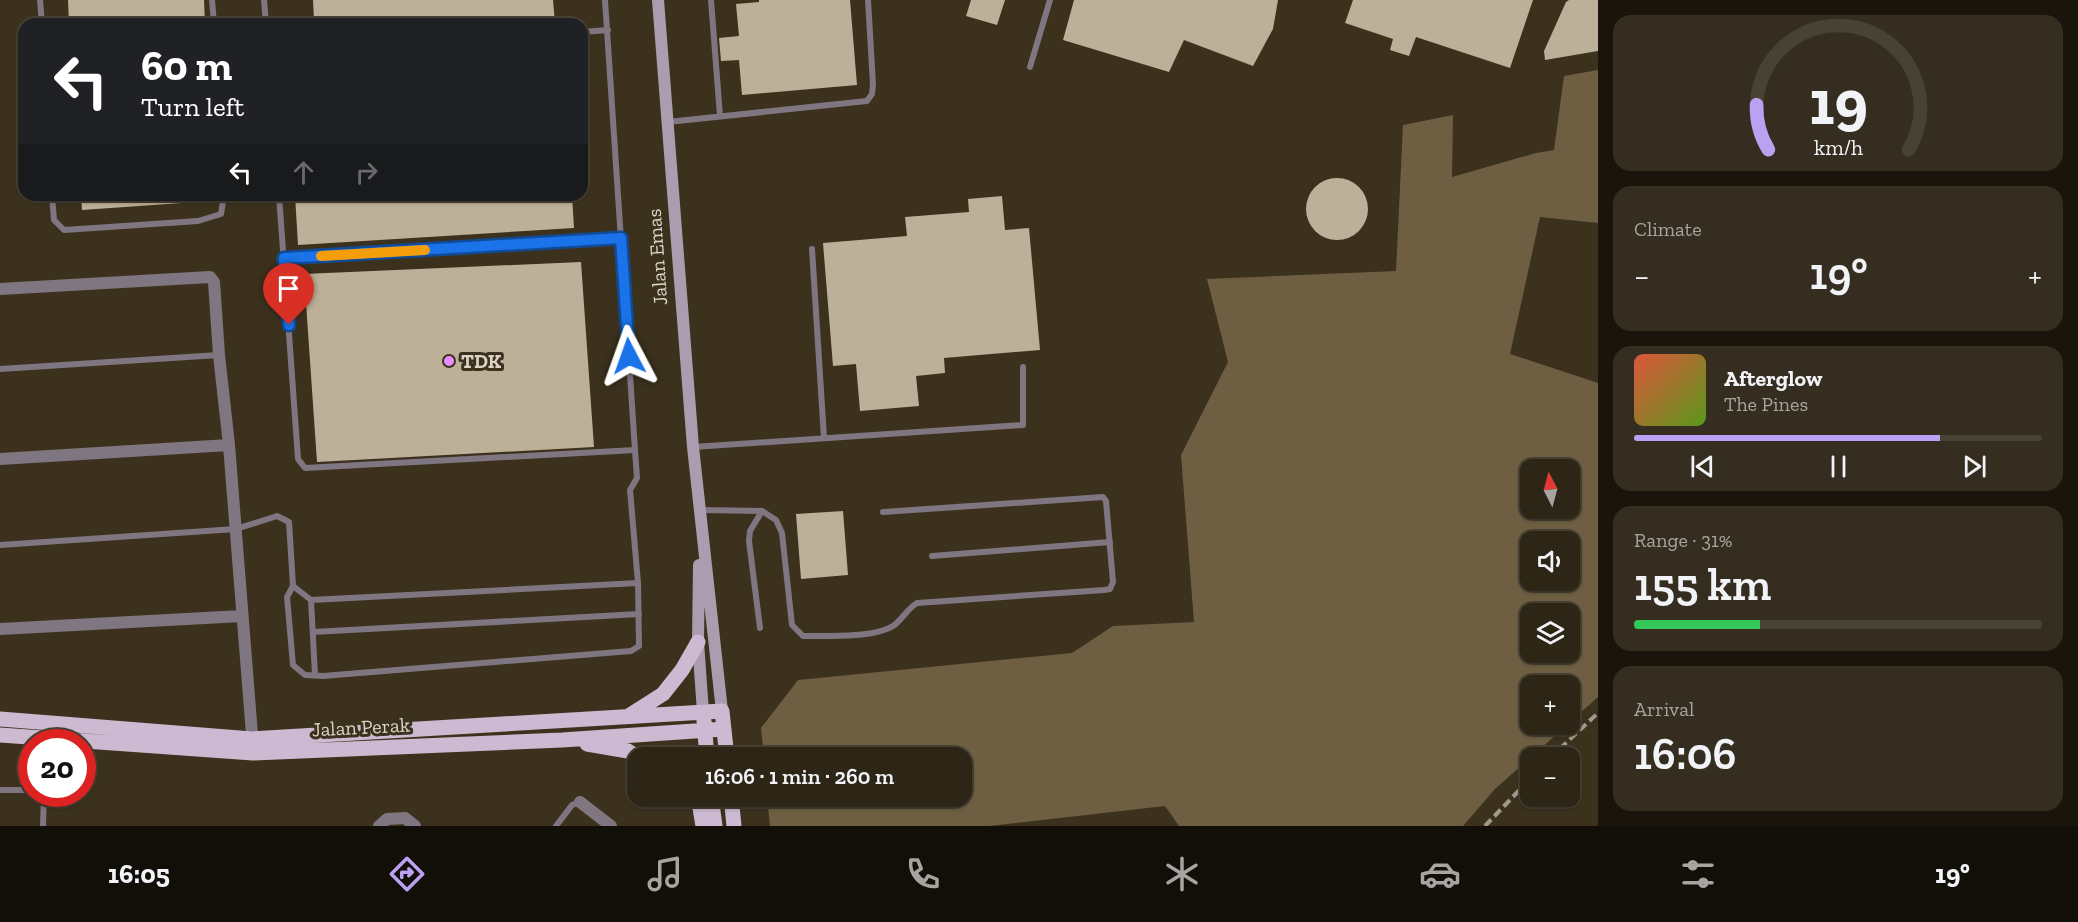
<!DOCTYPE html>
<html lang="en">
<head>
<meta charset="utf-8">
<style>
  :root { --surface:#2d2516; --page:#352d1f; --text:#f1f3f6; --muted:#a7a5a1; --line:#484235; --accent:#bca0f2 }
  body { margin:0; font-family:"Zilla Slab",serif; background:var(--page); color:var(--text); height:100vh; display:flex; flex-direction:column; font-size:22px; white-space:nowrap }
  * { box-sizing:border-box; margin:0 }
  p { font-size:20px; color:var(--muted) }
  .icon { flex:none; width:33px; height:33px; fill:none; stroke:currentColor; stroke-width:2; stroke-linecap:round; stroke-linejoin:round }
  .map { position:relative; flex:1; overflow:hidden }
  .drawer { display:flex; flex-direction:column; gap:15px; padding:15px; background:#19140c; width:480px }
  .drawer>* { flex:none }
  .banner { position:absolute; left:18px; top:18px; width:570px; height:183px; border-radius:18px; box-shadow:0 2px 4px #0004,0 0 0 2px var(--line); background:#202124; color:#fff; overflow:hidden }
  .needle { width:39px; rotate:354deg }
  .controls { position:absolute; left:1520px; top:459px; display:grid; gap:12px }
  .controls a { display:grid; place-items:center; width:60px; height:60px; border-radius:12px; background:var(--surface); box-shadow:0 2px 4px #0004,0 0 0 2px var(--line); font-size:30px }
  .speed { position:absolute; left:18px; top:729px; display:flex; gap:12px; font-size:30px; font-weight:700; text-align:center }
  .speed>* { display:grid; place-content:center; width:78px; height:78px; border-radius:50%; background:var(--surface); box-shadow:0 2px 4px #0004,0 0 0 2px var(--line); line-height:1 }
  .speed .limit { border:9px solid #d22; background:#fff; color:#111 }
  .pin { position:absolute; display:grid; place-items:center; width:51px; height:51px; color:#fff; margin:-62px -26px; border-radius:50% 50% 50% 0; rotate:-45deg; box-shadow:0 0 6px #0007 }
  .pin .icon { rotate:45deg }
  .me { position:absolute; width:66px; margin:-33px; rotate:356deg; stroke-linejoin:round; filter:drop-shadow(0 0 4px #0008) }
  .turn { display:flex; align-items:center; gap:21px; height:126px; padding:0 24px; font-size:27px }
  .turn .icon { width:78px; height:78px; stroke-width:2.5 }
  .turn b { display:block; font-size:42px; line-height:51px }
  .lanes { display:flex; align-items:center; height:57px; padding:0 24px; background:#0003; justify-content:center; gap:30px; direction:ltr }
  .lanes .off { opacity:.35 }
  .big { font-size:45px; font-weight:600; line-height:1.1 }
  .drawer .card { flex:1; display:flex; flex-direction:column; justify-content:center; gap:9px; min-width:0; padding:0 21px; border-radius:18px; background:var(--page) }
  .drawer .dial { align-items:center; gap:0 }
  .dial svg { height:156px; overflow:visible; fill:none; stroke:var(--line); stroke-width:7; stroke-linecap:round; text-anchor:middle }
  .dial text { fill:var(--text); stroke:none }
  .song { display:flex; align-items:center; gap:18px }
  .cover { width:72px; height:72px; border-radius:9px; background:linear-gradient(135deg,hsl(10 70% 55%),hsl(90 70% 35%)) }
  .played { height:6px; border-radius:3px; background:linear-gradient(90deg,var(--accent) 75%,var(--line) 75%) }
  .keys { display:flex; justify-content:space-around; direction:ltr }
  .heat { display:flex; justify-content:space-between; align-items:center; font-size:33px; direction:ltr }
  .charge { height:9px; border-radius:4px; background:linear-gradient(90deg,#34c759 31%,var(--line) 0) }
  .trip { position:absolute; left:627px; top:747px; width:345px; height:60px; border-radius:18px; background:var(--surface); box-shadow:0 2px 4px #0004,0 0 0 2px var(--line); font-weight:600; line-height:60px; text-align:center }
  .tabs { display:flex; height:96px; justify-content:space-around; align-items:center; background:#120f09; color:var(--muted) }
  .tabs .icon { width:42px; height:42px }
  .tabs .selected { color:var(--accent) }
  .tabs b { font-size:27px; color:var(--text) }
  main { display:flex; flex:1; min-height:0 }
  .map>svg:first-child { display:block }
  .forest { fill:#6e5f42; fill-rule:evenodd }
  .building { fill:#bdb098 }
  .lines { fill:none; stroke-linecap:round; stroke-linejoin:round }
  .service { stroke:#807682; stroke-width:6 }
  .minor { stroke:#807682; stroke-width:12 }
  .secondary { stroke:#ab9caf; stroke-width:12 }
  .primary { stroke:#cdb9d1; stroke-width:15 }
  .rail { stroke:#a2998a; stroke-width:4; stroke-dasharray:9 4.5; stroke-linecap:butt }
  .route-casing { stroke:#114b97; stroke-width:15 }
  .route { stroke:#1a73e8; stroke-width:10 }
  .slow { stroke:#f59e0b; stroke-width:10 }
  .poi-dot { fill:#e98dfe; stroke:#3c311d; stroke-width:2 }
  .labels { text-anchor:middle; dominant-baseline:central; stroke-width:6; stroke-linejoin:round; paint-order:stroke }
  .street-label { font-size:20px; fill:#dbd4c8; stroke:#3c311d }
  .poi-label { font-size:20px; font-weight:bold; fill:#dbd4c8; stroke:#3c311d; text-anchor:start }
</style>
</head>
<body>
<main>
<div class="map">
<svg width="1598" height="826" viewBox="0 0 1598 826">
  <rect width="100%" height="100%" fill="#3c311d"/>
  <!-- forest -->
  <path class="forest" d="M1598,70V223L1540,217L1510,354L1598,383V697L1569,723V686H1530V724L1567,725L1495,789L1463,826H1179L1165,806L989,826H770L767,797L962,796V758L764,757L761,728L798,680L1072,653L1113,626L1194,622L1181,455L1228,362L1207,279L1396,271L1403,125L1453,115L1452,177L1536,153L1554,150L1564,76ZM1530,470H1569V508H1530ZM1530,542H1569V580H1530ZM1530,614H1569V652H1530Z"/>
  <!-- building -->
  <path class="building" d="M68,0H204L205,24H69Z
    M313,0H553L555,23L366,24L365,17L314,20Z
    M759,0H850L857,85L742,95L739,60L721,61L719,38L739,36L736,4L759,2Z
    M971,0H1005L997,25L966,16Z
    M1074,0H1278L1273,29L1253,66L1184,40L1169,72L1063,40Z
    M1353,0H1533L1510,68L1416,37L1409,56L1390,50L1393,39L1345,23Z
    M1569,0H1598V51L1545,60L1544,51L1566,2Z
    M1306 209a31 31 0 1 1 62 0a31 31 0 1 1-62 0Z
    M81,195H182V203L82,210Z
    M295,195H572L574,228L298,245Z
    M1002,196L1005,230L1029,228L1040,350L944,358L945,373L916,376L919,406L860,411L856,364L833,366L823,243L907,236L905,217L969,212L968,199Z
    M581,262L594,447L317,462L304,274Z
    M843,511L848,575L801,579L796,514Z"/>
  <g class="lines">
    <!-- service -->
    <path class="service" d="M40,0L42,24
      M212,0L214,24
      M264,0L266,24
      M711,0L720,116
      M582,32L608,30
      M1030,67L1050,0
      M668,122L867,101L872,94L873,84L868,0
      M52,195L54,220L64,230L198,221L221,214L224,195
      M279,195L298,459L305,468L635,450
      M812,249L824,438
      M284,258L621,238
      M0,369L219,355
      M693,447L1023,425V367
      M700,510L762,511L776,520L782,533L792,625L803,636C826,636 874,638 893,626C902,620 907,609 917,603L1104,590L1110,589L1113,582L1106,501L1103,497L883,512
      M0,545L236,529L277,516L289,522L293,586L287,597L293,665L305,675L323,676L631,651L639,646L638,583L630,490L637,478L635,450L605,0
      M932,556L1110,542
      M293,586L311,600L638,583
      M311,600L315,675
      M760,628L749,541L750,531L762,511
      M313,632L639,614
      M0,790H32
      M43,826L44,794
      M556,826L572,805L580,802"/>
    <!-- minor -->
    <path class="minor" d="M0,289L210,277L214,282L219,355L229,445L253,747
      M0,459L229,445
      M0,629L242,616
      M580,802L611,826
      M379,826L387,819L405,818L415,826"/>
    <!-- secondary -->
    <path class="secondary" d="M658,0L693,447L722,711
      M699,565L698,642L703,712"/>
    <!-- primary -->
    <path class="primary" d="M630,715L663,694L682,670L698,642
      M0,719L252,739L722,711L727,758
      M704,721L707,758
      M0,735L253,753L562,740L724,729
      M587,744L628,751L639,758
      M695,796L700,808L703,826
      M711,796L715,826
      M731,796L734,826"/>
    <!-- rail -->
    <path class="rail" d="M1550,758L1598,713
      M1485,826L1530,779"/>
  </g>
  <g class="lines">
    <defs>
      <path id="route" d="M289,325L284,258L621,238L629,356"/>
    </defs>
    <!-- route casing -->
    <use href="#route" class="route-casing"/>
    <!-- route -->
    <use href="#route" class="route"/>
    <!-- slow -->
    <path class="slow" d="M321,256L425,250"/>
  </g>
  <!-- markers -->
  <circle class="poi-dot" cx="449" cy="361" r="6"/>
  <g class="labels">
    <!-- street labels -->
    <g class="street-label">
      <text transform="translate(657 257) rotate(-94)">Jalan Emas</text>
      <text transform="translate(361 727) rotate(-3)">Jalan Perak</text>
    </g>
    <!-- poi labels -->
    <g class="poi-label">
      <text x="461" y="361">TDK</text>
    </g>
  </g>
</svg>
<div class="controls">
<a><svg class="needle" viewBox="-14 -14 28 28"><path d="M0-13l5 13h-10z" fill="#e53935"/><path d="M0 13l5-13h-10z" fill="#a7a5a1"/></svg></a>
<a><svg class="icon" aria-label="sound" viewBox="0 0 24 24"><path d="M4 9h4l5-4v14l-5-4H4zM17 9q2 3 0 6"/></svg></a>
<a><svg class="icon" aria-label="layers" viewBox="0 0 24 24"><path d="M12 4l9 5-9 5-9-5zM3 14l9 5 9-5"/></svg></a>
<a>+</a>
<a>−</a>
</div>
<div class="speed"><div class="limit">20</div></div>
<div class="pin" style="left:289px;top:325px;background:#d93025"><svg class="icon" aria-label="arrive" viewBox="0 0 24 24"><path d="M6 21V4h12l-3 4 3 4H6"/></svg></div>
<svg class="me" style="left:629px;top:356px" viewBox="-20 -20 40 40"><path d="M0-17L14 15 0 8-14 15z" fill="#1a73e8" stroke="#fff" stroke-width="4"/></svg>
<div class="trip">16:06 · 1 min · 260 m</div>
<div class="banner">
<div class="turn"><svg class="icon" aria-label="left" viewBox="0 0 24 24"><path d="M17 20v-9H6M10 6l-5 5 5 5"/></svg><div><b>60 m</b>Turn left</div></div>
<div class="lanes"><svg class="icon" aria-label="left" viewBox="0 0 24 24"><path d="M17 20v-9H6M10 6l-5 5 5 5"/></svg><svg class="icon off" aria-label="ahead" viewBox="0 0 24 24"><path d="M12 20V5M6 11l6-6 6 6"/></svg><svg class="icon off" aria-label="right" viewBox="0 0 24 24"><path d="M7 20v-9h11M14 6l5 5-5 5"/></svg></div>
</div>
</div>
<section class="drawer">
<div class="card dial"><svg viewBox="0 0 100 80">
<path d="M14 69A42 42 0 1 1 86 69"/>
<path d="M14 69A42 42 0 0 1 8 46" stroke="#bca0f2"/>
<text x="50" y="56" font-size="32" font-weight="700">19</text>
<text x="50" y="72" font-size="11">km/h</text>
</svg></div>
<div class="card"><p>Climate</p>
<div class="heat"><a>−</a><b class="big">19°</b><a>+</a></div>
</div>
<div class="card">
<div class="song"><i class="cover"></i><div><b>Afterglow</b><p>The Pines</p></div></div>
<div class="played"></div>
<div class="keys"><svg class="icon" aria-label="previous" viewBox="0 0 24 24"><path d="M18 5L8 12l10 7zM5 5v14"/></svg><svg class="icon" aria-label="pause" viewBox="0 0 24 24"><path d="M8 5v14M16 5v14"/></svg><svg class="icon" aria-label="next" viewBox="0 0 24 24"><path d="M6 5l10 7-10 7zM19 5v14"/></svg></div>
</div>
<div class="card"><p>Range · 31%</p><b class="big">155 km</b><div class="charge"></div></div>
<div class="card"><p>Arrival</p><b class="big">16:06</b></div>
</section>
</main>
<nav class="tabs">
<b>16:05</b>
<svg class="icon selected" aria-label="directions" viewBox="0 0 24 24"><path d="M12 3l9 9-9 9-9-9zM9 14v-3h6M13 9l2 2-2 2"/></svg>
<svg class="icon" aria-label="music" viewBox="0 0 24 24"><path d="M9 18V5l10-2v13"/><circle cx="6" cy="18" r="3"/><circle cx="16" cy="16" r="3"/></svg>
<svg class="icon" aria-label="phone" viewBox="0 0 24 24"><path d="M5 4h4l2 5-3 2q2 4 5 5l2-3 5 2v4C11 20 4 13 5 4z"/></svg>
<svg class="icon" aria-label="climate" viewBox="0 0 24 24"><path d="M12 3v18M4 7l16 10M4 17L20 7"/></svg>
<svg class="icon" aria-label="car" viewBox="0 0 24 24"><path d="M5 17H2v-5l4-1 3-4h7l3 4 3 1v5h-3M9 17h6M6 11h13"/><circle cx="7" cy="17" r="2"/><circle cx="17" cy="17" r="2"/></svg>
<svg class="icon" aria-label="filters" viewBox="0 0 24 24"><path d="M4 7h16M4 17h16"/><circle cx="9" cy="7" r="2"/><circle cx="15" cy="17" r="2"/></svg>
<b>19°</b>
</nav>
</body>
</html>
